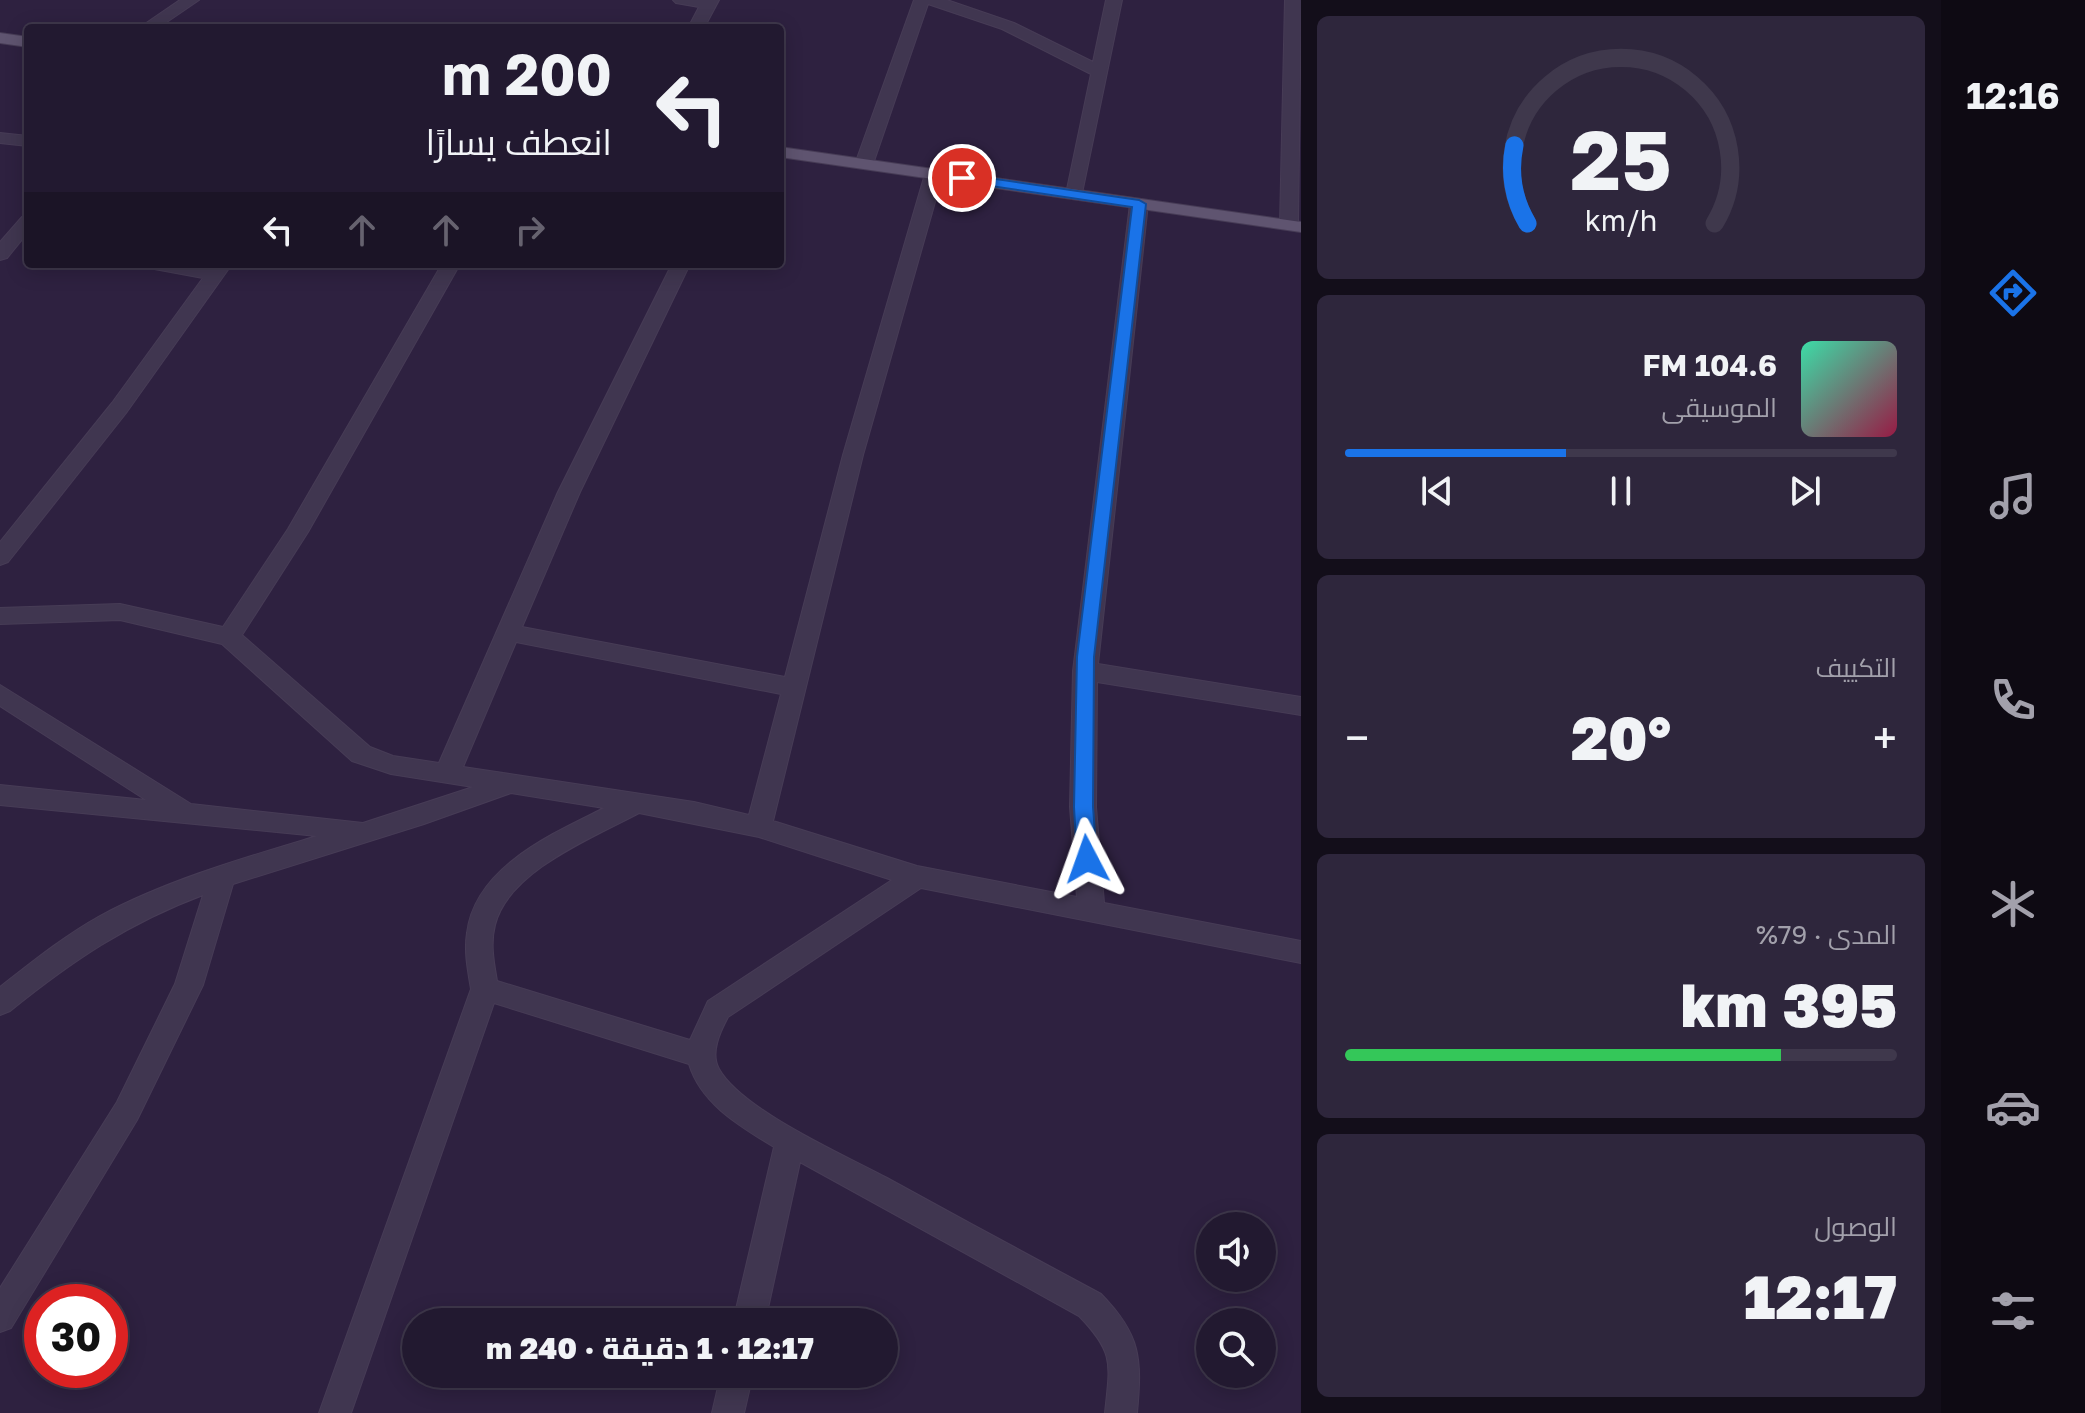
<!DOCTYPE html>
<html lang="ar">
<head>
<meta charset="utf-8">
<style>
  :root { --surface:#221930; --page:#2e263c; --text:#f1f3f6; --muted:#a2a0ab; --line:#3f384c; --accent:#1a73e8 }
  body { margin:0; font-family:"Golos Text",Cairo,sans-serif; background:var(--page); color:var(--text); direction:rtl; height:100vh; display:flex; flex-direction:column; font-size:30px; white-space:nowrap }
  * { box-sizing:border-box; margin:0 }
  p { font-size:26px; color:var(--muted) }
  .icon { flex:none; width:44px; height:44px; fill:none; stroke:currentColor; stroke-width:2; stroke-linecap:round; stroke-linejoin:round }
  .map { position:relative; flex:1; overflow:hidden; direction:ltr }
  .sheet { display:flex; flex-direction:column; gap:16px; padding:16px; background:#130e1a; width:640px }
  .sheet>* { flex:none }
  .top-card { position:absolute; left:24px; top:24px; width:760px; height:244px; border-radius:8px; box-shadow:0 4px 20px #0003,0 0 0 2px var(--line); direction:rtl; background:#221930; color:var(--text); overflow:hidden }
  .controls { position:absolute; left:1196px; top:1212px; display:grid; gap:16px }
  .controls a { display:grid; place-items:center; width:80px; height:80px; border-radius:50%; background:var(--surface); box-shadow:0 4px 20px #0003,0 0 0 2px var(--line); font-size:40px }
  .speed { position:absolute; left:24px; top:1284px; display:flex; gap:16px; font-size:40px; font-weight:700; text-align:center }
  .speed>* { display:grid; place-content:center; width:104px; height:104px; border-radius:50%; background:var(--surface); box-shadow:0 4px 20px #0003,0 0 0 2px var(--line); line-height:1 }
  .speed .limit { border:12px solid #d22; background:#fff; color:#111 }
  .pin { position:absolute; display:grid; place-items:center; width:68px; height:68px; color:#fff; margin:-34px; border:4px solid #fff; border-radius:50%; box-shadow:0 2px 8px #0007 }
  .me { position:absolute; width:88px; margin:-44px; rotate:356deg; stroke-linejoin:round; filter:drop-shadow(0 0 6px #0008) }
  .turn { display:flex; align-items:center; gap:28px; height:168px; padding:0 40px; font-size:36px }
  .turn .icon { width:104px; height:104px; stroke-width:2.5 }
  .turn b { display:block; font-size:56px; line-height:68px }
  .lanes { display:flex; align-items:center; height:76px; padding:0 40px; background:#0003; justify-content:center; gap:40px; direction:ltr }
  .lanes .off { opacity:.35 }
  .big { font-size:60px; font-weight:800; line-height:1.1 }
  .sheet .tile { flex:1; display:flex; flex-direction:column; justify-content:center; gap:12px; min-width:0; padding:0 28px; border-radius:12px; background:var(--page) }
  .sheet .dial { align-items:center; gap:0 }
  .dial svg { height:208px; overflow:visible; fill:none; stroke:var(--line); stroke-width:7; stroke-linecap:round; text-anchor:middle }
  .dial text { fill:var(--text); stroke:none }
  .song { display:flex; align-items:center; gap:24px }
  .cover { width:96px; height:96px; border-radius:12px; background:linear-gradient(135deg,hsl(160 70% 55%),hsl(340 70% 35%)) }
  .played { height:8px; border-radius:4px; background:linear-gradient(90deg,var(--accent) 40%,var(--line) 40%) }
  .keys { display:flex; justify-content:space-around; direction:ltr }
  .heat { display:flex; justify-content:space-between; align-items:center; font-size:44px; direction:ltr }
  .charge { height:12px; border-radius:6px; background:linear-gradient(90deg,#34c759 79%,var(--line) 0) }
  .trip { position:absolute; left:402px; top:1308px; width:496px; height:80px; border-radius:40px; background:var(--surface); box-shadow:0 4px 20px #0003,0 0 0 2px var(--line); font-weight:800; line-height:80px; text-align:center; direction:rtl }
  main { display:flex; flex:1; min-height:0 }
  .dock { display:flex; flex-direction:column; width:144px; justify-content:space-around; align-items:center; background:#0e0a13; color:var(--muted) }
  .dock .icon { width:56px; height:56px }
  .dock .active { color:var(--accent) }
  .dock b { font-size:36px; color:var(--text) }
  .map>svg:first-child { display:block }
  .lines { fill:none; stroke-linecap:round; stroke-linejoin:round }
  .minor-casing { stroke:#473c56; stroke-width:2 }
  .major-casing { stroke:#473c56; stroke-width:2 }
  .minor { fill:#403650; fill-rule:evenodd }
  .major { fill:#5f5470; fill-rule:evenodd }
  .route { fill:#1a73e8; stroke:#114b97; stroke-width:2 }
</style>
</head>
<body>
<main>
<nav class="dock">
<b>12:16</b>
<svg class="icon active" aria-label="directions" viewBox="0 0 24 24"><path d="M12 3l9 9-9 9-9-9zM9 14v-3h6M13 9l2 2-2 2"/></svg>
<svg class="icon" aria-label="music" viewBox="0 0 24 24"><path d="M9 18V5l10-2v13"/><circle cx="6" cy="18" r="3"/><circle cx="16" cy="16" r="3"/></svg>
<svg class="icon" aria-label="phone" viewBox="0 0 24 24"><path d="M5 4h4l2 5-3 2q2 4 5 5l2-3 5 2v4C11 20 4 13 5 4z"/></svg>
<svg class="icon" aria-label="climate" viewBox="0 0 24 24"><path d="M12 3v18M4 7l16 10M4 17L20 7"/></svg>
<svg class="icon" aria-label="car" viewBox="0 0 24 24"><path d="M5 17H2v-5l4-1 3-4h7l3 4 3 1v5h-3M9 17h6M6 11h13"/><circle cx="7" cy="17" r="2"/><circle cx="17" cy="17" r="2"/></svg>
<svg class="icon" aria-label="filters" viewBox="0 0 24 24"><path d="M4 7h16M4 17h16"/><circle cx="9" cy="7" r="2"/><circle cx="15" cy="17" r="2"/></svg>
</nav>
<section class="sheet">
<div class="tile dial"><svg viewBox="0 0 100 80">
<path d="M14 69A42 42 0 1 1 86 69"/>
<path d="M14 69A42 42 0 0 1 9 39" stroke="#1a73e8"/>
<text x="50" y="56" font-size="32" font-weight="700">25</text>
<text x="50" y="72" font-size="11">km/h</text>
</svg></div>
<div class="tile">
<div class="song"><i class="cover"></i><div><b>104.6 FM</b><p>الموسيقى</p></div></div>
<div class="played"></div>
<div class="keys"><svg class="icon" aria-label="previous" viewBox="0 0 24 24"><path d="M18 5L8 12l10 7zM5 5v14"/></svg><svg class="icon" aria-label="pause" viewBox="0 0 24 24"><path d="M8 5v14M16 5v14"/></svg><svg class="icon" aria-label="next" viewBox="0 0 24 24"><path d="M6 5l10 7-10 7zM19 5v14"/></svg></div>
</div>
<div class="tile"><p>التكييف</p>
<div class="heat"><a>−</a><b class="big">20°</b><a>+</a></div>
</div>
<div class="tile"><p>المدى · 79%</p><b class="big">395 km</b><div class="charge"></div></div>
<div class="tile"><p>الوصول</p><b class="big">12:17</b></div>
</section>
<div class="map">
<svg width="1301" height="1413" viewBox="0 0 1301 1413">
  <rect width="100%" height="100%" fill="#2e2140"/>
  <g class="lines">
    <defs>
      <path id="minor" d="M180,0H199L158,28H139Z
        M673,0H719L704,28H688L699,7L676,3Z
        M914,0H947L1014,23L1093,62L1106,0H1122L1081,198H1069L1066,194L1091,74L1002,29L928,4L873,164L870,168H858L855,164Z
        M1285,0H1301L1298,225L1289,230L1280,225Z
        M0,133L28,136V146L0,143Z
        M934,169L943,174L863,455L773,821L917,866L1077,897L1070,807L1073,671L1130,204L1139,199L1145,200L1148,204L1098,664L1301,697V715L1097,682L1096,807L1104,903L1301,941V963L921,888L728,1017C720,1032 710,1053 719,1069C742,1110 844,1155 887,1178C958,1217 1030,1256 1101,1294C1141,1335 1142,1358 1137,1413H1105C1110,1364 1115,1353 1079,1316L800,1162L765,1322H733L774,1147C740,1126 701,1104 689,1064L494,1003L351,1413H319L471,989C468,971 464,952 467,933C475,867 552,834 604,808L511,793L424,824L233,884L203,985L137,1120L11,1328L0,1332V1288L117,1102L175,984L203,895C128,923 72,961 10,1011L0,1015V987C32,962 64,936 100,916C167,880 244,858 317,836L0,805V785L146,800L0,706V685L191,804L363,823L473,787L391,774L352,761L222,644L120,620L0,624V608L120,604L223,627L288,529L442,264H460L308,532L242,635L370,747L393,756L439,763L558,492L672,264H690L580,492L522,627L785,677L843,455L925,174ZM516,642L781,694L749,815L694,802L463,767ZM639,813L759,837L892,880L708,1001L690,1040L497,981C494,963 490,944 495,925C508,871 594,837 639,813Z
        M28,216V232L7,258L0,260V242L22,217Z
        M147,264H186L210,268L214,264H232L126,413L8,562L0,565V542L112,403L203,278L149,268Z
        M721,1374H753L744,1413H712Z"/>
      <path id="major" d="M0,33L28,37V47L0,43Z
        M780,147L1301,222V232L780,157Z"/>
    </defs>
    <!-- minor casing -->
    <use href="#minor" class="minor-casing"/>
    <!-- major casing -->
    <use href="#major" class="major-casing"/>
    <!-- minor -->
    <use href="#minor" class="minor"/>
    <!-- major -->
    <use href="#major" class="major"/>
  </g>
  <!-- route -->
  <path class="route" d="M962,174L1139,200L1146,204L1094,657L1093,807L1097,859L1094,864H1080L1077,859L1074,807L1077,657L1132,207L957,181L956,178Z"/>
</svg>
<div class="controls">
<a><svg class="icon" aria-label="sound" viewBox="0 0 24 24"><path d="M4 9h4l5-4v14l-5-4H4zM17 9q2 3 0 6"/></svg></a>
<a><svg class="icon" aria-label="search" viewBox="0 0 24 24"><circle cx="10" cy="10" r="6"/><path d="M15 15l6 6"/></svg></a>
</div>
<div class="speed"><div class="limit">30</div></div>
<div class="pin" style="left:962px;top:178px;background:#d93025"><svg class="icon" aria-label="arrive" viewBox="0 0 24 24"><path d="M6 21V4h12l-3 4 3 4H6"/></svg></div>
<svg class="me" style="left:1087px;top:859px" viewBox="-20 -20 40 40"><path d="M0-17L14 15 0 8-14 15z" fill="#1a73e8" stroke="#fff" stroke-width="4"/></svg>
<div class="trip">12:17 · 1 دقيقة · 240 m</div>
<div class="top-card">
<div class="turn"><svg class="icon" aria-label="left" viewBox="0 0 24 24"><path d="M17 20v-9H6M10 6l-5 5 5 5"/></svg><div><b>200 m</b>انعطف يسارًا</div></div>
<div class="lanes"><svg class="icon" aria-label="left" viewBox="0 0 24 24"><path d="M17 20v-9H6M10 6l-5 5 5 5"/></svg><svg class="icon off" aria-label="ahead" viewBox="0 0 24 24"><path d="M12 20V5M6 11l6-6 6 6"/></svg><svg class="icon off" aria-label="ahead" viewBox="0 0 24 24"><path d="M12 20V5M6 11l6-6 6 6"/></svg><svg class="icon off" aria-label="right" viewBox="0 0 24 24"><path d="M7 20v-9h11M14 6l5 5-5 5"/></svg></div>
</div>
</div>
</main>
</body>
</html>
